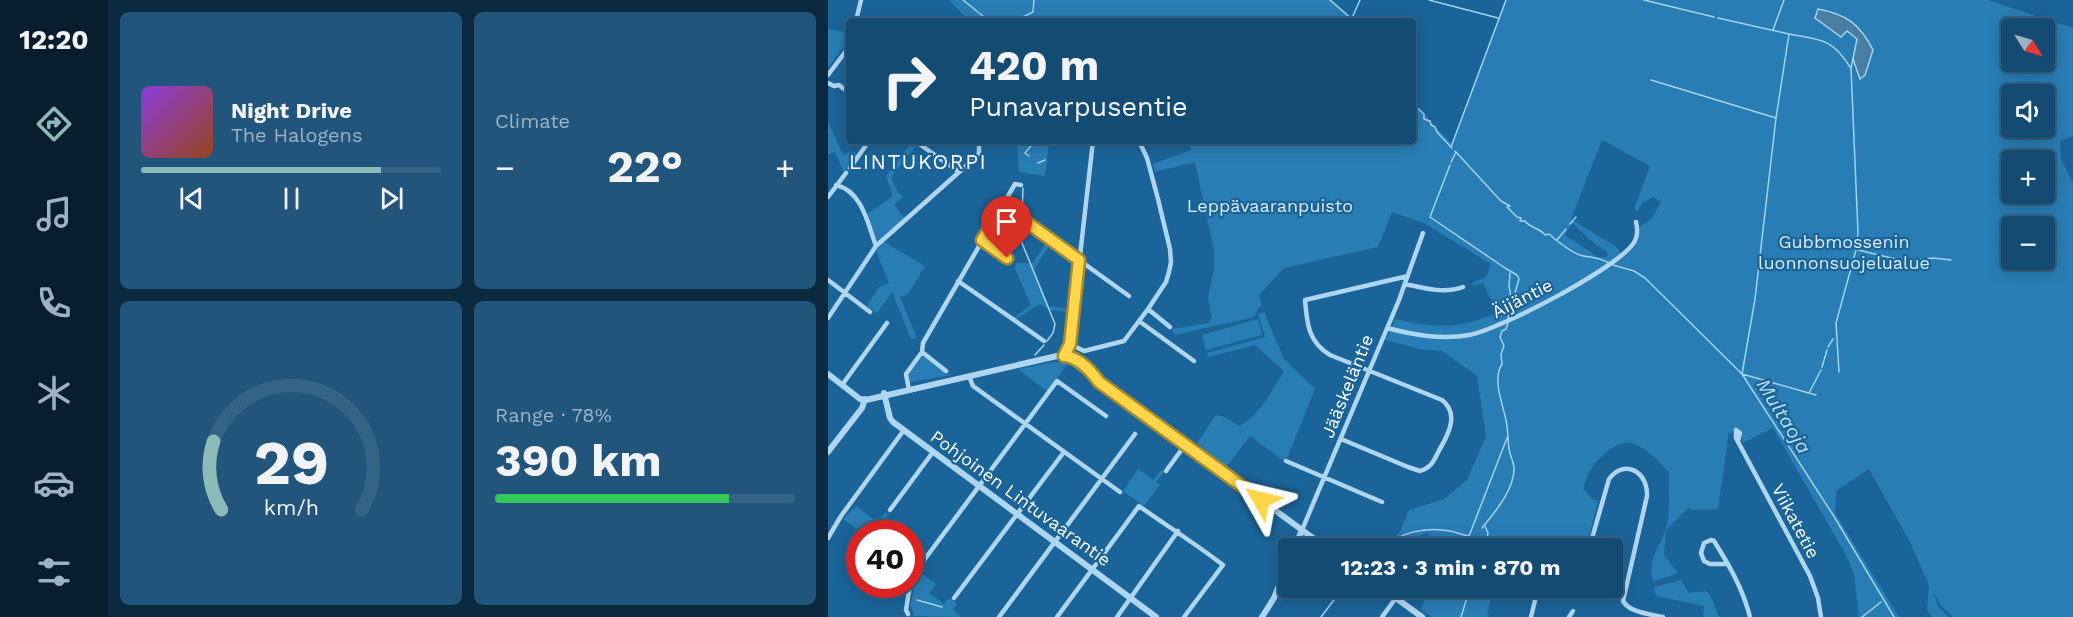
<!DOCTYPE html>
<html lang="en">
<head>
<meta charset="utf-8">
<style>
  :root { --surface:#144b73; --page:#21557b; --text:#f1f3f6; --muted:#9db3c4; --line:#336385; --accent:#8bbbb9 }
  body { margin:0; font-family:"Work Sans",sans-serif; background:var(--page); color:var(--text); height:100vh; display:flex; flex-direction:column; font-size:22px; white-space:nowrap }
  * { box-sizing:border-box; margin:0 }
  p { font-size:20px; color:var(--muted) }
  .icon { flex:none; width:33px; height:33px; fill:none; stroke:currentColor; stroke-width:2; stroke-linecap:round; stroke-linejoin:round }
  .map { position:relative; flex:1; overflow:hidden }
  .drawer { display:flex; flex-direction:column; gap:12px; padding:12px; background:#0b293f; width:720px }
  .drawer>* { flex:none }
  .top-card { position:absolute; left:18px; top:18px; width:570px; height:126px; border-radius:6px; box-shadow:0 3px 15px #0003,0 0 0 2px var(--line); background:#144b73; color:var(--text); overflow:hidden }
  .needle { width:39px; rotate:127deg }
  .buttons { position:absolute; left:1173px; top:18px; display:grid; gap:12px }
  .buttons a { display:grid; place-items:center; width:54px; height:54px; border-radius:6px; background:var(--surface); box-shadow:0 3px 15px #0003,0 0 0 2px var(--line); font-size:30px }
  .speed { position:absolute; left:18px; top:520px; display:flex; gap:12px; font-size:30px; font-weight:700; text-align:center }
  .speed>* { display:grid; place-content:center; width:78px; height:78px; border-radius:50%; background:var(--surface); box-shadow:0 3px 15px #0003,0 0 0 2px var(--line); line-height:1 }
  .speed .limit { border:9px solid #d22; background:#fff; color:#111 }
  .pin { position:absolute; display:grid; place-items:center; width:51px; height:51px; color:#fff; margin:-62px -26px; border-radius:50% 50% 50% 0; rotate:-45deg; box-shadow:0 0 6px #0007 }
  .pin .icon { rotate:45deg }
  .me { position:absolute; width:66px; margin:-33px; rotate:307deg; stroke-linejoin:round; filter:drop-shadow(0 0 4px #0008) }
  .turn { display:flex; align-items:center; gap:21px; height:126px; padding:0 24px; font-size:27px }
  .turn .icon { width:78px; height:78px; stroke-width:2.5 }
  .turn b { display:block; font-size:42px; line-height:51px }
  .big { font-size:45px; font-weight:700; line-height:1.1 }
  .drawer .card { flex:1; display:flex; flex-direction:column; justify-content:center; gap:9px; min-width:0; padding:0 21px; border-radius:9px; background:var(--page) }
  .drawer .dial { align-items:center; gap:0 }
  .dial svg { height:156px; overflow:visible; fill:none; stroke:var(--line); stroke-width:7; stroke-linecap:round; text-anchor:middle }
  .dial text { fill:var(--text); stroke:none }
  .song { display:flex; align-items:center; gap:18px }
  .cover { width:72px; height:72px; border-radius:9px; background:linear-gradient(135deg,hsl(270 70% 55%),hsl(20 70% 35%)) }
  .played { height:6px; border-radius:3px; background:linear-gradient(90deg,var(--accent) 80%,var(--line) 80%) }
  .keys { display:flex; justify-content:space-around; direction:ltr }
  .heat { display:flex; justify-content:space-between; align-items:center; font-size:33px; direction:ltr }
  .charge { height:9px; border-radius:4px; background:linear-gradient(90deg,#34c759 78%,var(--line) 0) }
  .drawer .tiles { flex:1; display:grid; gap:12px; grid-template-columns:repeat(2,1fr) }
  .trip { position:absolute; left:450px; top:538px; width:345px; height:60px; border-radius:6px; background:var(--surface); box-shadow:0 3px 15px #0003,0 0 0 2px var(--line); font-weight:700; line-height:60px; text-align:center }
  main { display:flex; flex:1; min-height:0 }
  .tab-bar { display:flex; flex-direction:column; width:108px; justify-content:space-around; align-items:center; background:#081e2e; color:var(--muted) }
  .tab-bar .icon { width:42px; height:42px }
  .tab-bar .active { color:var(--accent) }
  .tab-bar b { font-size:27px; color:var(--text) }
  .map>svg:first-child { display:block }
  .green { fill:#297db5; fill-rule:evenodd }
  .water { fill:#4b7da2; stroke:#a1d3f3; stroke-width:1.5 }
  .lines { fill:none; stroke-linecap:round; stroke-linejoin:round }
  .stream { stroke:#a1d3f3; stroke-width:1.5 }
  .minor { stroke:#afd6f1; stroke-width:4.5 }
  .tertiary { stroke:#afd6f1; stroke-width:6 }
  .route-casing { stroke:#a68a30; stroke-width:15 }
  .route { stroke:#ffd54a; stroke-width:10 }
  .labels { text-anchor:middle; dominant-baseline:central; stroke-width:4.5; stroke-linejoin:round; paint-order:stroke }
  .park-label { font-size:18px; fill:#d6ecfc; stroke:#1a6499 }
  .street-label { font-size:18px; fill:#fff; stroke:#1a6499 }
  .water-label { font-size:20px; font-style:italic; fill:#bbdff7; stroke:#1a6499 }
  .quarter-label { font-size:21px; letter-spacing:1.5px; fill:#fff; stroke:#1a6499 }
</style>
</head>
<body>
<main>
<nav class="tab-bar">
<b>12:20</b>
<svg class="icon active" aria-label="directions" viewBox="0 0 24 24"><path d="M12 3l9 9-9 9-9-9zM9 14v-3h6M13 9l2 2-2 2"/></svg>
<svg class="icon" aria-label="music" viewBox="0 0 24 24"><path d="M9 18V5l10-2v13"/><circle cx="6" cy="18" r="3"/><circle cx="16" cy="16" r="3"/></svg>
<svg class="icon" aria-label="phone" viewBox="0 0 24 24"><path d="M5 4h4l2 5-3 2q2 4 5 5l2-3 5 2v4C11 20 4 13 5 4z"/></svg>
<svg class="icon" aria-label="climate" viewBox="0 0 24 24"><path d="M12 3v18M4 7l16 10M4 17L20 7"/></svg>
<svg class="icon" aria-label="car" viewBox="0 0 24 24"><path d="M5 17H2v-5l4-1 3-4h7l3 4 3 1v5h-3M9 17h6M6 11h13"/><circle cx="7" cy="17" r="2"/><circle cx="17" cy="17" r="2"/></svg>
<svg class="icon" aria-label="filters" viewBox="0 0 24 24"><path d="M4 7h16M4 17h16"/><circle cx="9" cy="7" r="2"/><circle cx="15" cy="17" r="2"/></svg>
</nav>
<section class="drawer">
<div class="tiles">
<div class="card">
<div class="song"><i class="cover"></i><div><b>Night Drive</b><p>The Halogens</p></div></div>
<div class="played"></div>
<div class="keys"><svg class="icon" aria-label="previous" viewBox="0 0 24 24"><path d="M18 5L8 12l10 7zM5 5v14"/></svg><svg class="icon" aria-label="pause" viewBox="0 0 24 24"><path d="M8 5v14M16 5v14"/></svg><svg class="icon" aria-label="next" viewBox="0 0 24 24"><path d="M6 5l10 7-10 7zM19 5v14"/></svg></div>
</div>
<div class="card"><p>Climate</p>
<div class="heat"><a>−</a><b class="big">22°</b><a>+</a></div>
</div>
<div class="card dial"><svg viewBox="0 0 100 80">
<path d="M14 69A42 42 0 1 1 86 69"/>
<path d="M14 69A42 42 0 0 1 10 34" stroke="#8bbbb9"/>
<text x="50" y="56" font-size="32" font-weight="700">29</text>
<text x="50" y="72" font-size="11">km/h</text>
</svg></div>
<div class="card"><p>Range · 78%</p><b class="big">390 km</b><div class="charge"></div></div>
</div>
</section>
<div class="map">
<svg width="1245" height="617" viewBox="0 0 1245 617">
  <rect width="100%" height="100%" fill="#1a6499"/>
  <!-- green -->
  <path class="green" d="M121,0H504L528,21H141Z
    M678,0H1160L1245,28V136L1232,141L1233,159L1245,183V617H1125L1112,604L1104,589L1110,606L1120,617H1104L1099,609L1101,585L1082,542L1041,469L1008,491L1007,513L1071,617H1031L1026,574L1018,555L945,428L915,443L912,430L906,429L903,434L901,432L890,509L866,510L860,508L838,530L836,555L850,573L825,582C819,558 831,550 838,529C843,511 840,492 841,473C832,462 819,448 804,443C790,439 773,456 765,466C760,472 758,481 755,488L764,499L770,501L758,549H603L600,533L575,541L572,537L555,549H551L572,532L581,510L616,499L639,480L658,436L649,376L614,351L591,349L558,340L567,319C602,328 636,330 669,312L655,283L645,286L644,283L658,277L663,264L596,223L564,212L550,247L456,268L431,295L434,307H431L426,317L346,335L344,329L380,323L384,318L380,297L386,270V250L367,162L327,172L325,164L363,150L361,141H585V103L624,144ZM1184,28H1216V62H1184ZM1184,94H1216V128H1184ZM774,140L822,166L806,209L810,211L814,203L825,197L833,202L824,218L811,228C812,234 810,240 807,246C792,268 729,297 704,311L706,306L764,274L793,254L790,248L743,219ZM1184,160H1216V194H1184ZM744,223L767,244L778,251L780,255L778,257H770L737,235ZM1184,226H1216V260H1184Z
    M0,29L21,33V38L0,68Z
    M0,121L15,155L24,151L29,155L16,172L7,152L0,155Z
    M189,141H221L217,176L191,172Z
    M84,142L89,145L63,177L70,193L75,197L66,205L77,219L50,243L39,214L65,196L58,176Z
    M220,240L223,243L206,269L221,306L243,309V312L221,310L212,304L188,319L185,318L203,305L187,269L188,263H205Z
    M56,242L97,266L80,294L72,297L89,338L83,339L64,292L49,313L39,306L51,287L61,283L48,251Z
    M436,312L456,359L487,389L459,458L456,461L422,436L398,467L369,443L388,415L397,417L411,426C432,416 444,390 456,371L427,345L380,357L379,353L437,337L430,314Z
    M430,319L434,335L378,350L374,335Z
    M94,357H97L114,369L117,375L122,373L123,375L82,382L81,373Z
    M225,362L239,364L220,392L190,369Z
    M310,469L325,480L333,470L336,472L328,482L332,485L316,506L295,491Z
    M28,506L49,522L57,512L61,515L49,531L52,534H35L15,519Z
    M92,572L108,584L101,593L116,604L121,598L129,604L125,610L134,617L85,616L86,613L82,606L87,582Z
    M853,580L861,593L878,591L882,595L891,617H875L876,606L828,596L826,587Z
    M601,588H665L659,617H604L593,609Z"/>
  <!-- water -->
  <path class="water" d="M990,9C1018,14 1032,24 1045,50L1037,75L1032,79L1025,59L1029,39L1019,31L1013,37L987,18Z"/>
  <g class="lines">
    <!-- stream -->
    <path class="stream" d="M135,0L161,21
      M502,0L526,21
      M601,0L670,18
      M816,0L886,17
      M195,17L205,12L206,0
      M524,18L532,0
      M890,18L961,34L948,118L927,299L914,374L988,395
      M945,30L956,0
      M961,34C993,40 1004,38 1022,67
      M823,80L948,118
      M585,104L596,114V119L602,121L603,125L607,127L609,132L624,148
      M623,147L678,0
      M627,151L673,201L682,206L679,207L689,217L693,218L692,221H697C702,228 712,228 717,235L721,234C729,241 744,253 755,256C763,257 772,258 781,263
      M201,156L197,153L207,141
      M623,162L628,152
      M210,163L217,160
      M622,165L602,217L677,268L689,275L691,279L687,293L682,301L680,319
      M194,214L195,188
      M194,221V243L227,324L225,333L219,341
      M742,224L748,217
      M729,240L738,229
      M1030,250L1076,261L1105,258L1123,260
      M785,265L806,271L817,278L914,374L1007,518L1066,617
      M682,273L681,286L683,298
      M1000,347L1005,339
      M207,355L216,345
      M994,367L999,350
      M1011,372L1008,323L1028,250L1030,233L1023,68L1025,59
      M981,393L993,370
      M654,528C667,512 687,489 686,467C685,461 682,455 681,449C680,441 680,434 679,426C677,408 663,381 674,364L673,354L676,346L672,337L674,331L678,329L680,323
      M551,549C573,533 595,526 622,531C628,532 634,535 641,536
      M636,549L679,438
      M657,549L660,533L657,526
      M89,600L114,607
      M493,617L515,588
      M633,617L642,588
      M1034,617L1053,602"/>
    <!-- minor -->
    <path class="minor" d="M28,21L33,0
      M0,75L21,47
      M0,83L6,86L11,85L21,93
      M87,141L131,172
      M22,168L41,141
      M8,185C34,191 40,224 48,246
      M0,197L18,173
      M175,205L301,296
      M154,240L179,258
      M0,280L42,312
      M130,281L216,341
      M577,284C595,288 617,294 635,287
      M320,309L342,327
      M0,318L48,246L148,157L151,153V141
      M311,321L366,361
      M559,328C586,335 613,340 641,335C673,329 787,269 805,244C810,237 810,230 808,222
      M242,344L256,351L296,341L320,309L338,282L341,272L343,262L342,249L330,199L319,158L311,141
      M94,352L95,343L187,184L193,185
      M94,352L118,371
      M236,356L242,344L265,141
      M141,376L145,386L292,492
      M14,385L59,323
      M81,390L78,374L94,352
      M513,439L580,467L592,471C606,466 606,459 613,447C621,433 631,413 614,400L502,355C480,342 479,323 477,300L580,276
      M910,441L912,433L908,430V438L982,576L990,598L993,617
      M458,461L554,502
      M338,471L357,445
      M62,510L105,452
      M474,530L571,300L595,233
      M0,538L13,516L76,430
      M761,549L781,479C797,458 820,472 819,496L795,601C802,613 822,614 835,617
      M900,564H882L876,561L873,553L876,543L883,540L886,541C901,565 915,589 922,617
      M82,584L88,571L229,381L278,416
      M126,598L236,452
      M80,614L78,610L82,585
      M171,617L307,434
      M229,617L311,506C339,526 368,544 395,565L356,617
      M289,617L350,531
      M554,617L575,588
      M703,617L710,588
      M741,617L745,611"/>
    <!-- tertiary -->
    <path class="tertiary" d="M236,356L500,549
      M0,374L32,399L38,400L229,356H240
      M56,393L62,418L65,422L328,617
      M0,452L34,408L37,399
      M466,549L474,530
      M554,588L594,617
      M434,617L446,598L460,562"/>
  </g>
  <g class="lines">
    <defs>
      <path id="route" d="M179,258L154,240L175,205L251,260L242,344L236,356C250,357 263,371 271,382L433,500"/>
    </defs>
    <!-- route casing -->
    <use href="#route" class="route-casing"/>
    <!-- route -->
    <use href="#route" class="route"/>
  </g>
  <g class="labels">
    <!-- park labels -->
    <g class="park-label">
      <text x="442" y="205">Leppävaaranpuisto</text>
      <text x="1016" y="241">Gubbmossenin<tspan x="1016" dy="21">luonnonsuojelualue</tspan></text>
    </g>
    <!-- street labels -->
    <g class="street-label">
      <text transform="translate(694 298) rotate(-27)">Äijäntie</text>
      <text transform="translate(519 386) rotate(-68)">Jääskeläntie</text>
      <text transform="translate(193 498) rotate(36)">Pohjoinen Lintuvaarantie</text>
      <text transform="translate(968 521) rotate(62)">Viikatetie</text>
    </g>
    <!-- water labels -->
    <g class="water-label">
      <text transform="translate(956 416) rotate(58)">Multaoja</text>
    </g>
    <!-- quarter labels -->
    <g class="quarter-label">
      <text x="90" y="161">LINTUKORPI</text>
    </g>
  </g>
</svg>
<div class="buttons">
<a><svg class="needle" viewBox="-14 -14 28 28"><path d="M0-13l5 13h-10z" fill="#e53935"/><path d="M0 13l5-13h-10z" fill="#9db3c4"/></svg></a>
<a><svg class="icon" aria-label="sound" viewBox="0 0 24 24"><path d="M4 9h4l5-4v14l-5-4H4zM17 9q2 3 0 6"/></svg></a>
<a>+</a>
<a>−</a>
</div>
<div class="speed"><div class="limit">40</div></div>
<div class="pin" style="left:179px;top:258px;background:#d93025"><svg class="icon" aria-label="arrive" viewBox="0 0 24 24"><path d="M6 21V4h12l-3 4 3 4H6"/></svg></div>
<svg class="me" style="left:433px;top:500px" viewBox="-20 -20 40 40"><path d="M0-17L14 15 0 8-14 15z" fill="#ffd54a" stroke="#fff" stroke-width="4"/></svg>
<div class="trip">12:23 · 3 min · 870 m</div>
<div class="top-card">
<div class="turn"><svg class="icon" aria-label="right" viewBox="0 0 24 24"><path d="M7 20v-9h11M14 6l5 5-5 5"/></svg><div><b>420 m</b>Punavarpusentie</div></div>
</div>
</div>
</main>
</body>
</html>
